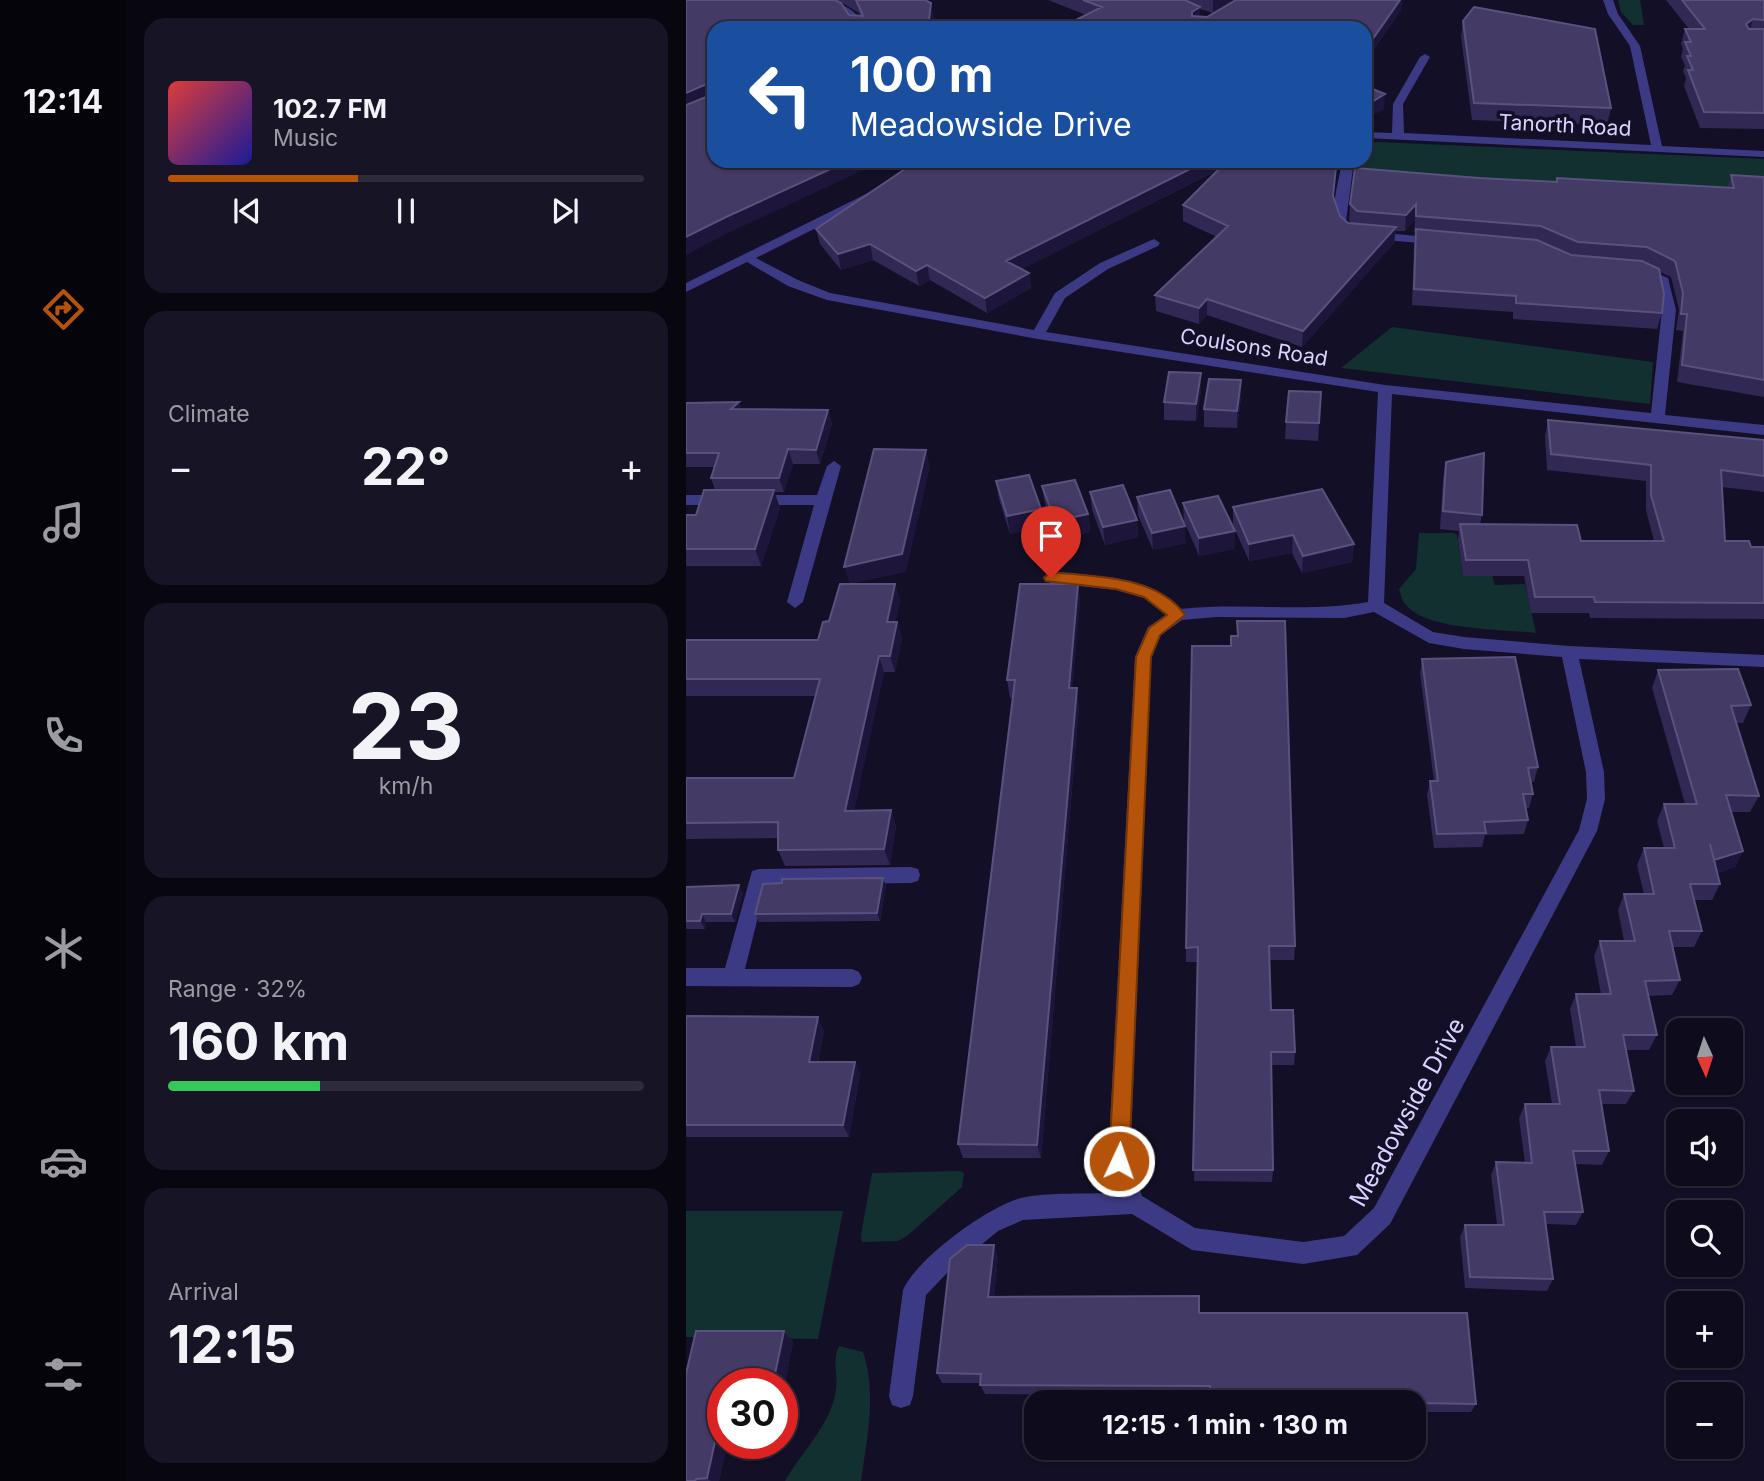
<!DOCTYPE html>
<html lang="en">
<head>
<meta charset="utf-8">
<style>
  :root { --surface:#0e0b1c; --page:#171425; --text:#f1f3f6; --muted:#9b9ba3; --line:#2e2b3b; --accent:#b45309 }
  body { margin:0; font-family:Inter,sans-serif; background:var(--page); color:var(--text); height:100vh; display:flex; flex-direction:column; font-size:26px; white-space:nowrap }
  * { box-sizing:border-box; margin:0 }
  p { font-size:23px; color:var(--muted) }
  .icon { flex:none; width:38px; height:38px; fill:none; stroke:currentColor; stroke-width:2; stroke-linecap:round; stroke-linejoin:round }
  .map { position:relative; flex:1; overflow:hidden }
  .sheet { display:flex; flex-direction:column; gap:18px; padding:18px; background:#08060f; width:560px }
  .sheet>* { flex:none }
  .top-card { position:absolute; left:21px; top:21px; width:665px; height:147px; border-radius:21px; box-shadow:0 2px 5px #0004,0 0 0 2px var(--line); background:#1a4fa0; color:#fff; overflow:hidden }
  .needle { width:46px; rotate:177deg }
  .fabs { position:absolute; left:980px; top:1018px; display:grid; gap:14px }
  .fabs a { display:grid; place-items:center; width:77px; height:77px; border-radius:14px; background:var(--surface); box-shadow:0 2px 5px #0004,0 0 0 2px var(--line); font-size:35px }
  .speed { position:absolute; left:21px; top:1368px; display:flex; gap:14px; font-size:35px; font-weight:700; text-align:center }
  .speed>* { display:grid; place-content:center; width:91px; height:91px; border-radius:50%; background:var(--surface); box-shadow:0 2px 5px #0004,0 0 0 2px var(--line); line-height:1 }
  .speed .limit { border:10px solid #d22; background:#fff; color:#111 }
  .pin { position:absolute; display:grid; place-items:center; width:60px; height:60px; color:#fff; margin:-72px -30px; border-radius:50% 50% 50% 0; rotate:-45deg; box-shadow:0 0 7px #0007 }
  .pin .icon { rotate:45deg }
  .me { position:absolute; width:77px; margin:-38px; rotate:3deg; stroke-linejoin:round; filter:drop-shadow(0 0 5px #0008) }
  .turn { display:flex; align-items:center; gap:24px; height:147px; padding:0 28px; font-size:32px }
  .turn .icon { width:91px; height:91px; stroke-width:2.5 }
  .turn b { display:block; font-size:49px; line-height:60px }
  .big { font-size:52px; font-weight:700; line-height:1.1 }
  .sheet .tile { flex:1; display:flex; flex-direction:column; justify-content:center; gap:10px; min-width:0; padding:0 24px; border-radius:21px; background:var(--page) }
  .sheet .dial { align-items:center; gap:0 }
  .dial b { font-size:91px; line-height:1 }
  .song { display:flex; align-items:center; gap:21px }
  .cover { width:84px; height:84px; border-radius:10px; background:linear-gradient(135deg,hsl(0 70% 55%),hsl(240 70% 35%)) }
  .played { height:7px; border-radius:4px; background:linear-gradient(90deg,var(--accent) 40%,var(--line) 40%) }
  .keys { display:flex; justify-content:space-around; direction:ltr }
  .heat { display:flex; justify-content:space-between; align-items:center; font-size:38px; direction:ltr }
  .charge { height:10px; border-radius:5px; background:linear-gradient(90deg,#34c759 32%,var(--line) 0) }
  .trip { position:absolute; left:338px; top:1390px; width:402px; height:70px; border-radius:21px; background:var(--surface); box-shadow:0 2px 5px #0004,0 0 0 2px var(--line); font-weight:700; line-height:70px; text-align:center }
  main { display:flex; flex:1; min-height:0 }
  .dock { display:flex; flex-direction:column; width:126px; justify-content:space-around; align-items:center; background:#06040b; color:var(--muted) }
  .dock .icon { width:49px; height:49px }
  .dock .on { color:var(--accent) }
  .dock b { font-size:32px; color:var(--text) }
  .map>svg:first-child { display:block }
  .green { fill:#12302f }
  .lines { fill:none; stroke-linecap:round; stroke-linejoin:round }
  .minor { fill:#3d3a85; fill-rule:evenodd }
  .wall { fill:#312854; fill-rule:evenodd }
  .shaded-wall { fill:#1d163a }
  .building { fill:#433a66; stroke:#5a527e; stroke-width:2 }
  .route { fill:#b45309; stroke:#753606; stroke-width:2 }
  .labels { text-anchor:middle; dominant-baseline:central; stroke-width:7; stroke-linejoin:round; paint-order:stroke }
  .far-street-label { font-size:21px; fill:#d9d4ff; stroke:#130f26 }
  .street-label { font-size:24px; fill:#d9d4ff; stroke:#130f26 }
</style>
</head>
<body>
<main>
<nav class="dock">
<b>12:14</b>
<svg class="icon on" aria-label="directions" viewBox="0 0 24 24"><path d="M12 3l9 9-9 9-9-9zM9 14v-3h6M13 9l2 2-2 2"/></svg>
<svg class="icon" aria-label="music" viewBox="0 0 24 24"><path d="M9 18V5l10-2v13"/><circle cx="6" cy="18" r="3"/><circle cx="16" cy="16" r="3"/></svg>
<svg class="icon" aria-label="phone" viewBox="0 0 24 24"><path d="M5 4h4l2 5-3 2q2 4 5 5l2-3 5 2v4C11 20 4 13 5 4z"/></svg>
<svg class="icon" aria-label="climate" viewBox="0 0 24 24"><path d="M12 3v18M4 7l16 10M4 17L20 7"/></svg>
<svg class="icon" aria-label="car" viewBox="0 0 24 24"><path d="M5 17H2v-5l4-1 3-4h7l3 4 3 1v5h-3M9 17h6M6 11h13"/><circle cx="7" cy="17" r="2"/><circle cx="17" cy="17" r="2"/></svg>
<svg class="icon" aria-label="filters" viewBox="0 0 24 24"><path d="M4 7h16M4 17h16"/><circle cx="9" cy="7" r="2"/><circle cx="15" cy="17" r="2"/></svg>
</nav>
<section class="sheet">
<div class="tile">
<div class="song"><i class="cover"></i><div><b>102.7 FM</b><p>Music</p></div></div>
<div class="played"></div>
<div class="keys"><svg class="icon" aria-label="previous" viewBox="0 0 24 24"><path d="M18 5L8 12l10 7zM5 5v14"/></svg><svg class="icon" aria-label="pause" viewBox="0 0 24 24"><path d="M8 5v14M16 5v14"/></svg><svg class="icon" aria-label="next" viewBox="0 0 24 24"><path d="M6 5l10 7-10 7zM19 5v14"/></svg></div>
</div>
<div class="tile"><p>Climate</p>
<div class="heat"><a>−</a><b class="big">22°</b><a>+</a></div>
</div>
<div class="tile dial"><b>23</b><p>km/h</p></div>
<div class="tile"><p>Range · 32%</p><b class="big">160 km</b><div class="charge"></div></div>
<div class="tile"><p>Arrival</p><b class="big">12:15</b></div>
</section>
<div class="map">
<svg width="1078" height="1481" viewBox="0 0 1078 1481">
  <rect width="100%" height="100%" fill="#130f26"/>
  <!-- green -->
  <path class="green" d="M932,0H954L958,25H947L935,12Z
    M691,142L1078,159V190L972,189L669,172L670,161H679V144Z
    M706,327L967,362L964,404L655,368Z
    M733,533H768L771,535L777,575H806L809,585L839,584L850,633C818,629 739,631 719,604C716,601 715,594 713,589L730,569Z
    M274,1171L278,1173L276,1187L221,1236L212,1241L176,1242L175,1235L186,1173Z
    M0,1211H157L132,1339L0,1337Z
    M153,1346L177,1352C191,1394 181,1438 175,1481H99C116,1451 145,1425 150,1390C152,1375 146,1360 153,1346Z"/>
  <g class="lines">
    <!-- minor -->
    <path class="minor" d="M129,0C149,0 172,7 178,28H168L160,15Z
      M917,0H927L932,14L954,46L976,146L1078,151V157L679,138V132L706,133L707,104L734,57L739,54L744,57L717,104L718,133L965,145L944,46L922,14Z
      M656,161H668L660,221L668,230L752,238L758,242L756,245L665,237C636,227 653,184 656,161Z
      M182,193L188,197L186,200L70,258L112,280L144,293L348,330L369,293L414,263L468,239L474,243L472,246L422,269L379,298L360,332L699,385L965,413L976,310L971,283L950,273L948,270L954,266L982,278L990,310L979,415L1078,425V435L706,394L698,603L747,632L778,637L883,646L1078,655V667L893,659L918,772L919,799L911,831L704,1224L671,1255L617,1264L506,1250L446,1214L337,1220L312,1231L263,1271L240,1295L227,1396L224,1405L215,1408L206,1405L203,1396L217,1290C230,1259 303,1206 335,1198C360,1192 406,1194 433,1193L422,1161L449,657L462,627L480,615L458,598L430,590L365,583L357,577L365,571L430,578L470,590L495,609C557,602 621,613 682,602L692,392L352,339L141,300L102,286L61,262L0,292V283ZM688,612L743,643L778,649L876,657L900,772L901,799L893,830L688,1208L658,1236L617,1242L509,1228L456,1196L444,1161L465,657L475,635L496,620L530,617L658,618Z
      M148,461L155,466L117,602L109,608L101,602L128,505H67L59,500L67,495H131L141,466Z
      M0,495H39L47,500L39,505H0Z
      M225,867L232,869L234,875L232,881L225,883L80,885L59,969H166L173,972L176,978L173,984L166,987L0,986V968H39L66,871L73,869Z"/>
  </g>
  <!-- wall -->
  <path class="wall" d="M0,0H239L248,17L246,28H28L44,232ZM150,1H153L173,13L174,16L163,15Z
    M362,0H716L715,10L679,62V28L400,15ZM514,9L527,13L521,17L514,16Z
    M980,0H1078V129L1014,128L998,86L1000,78L997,71L999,66L995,57L997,49L995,44L999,29H1003Z
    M777,21L925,108L921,125L786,120L775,37Z
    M216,161H550L648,197L654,216L662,223H665L663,220L664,204L793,178L870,182L871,178L1041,188L1045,175L1078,177V397L991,382L997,331L990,330L993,309L985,277L974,272L976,313L971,329L827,319V312L726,305L728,245L729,232H728L729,220L719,231H710L708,243L616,347L521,315L513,324L470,311L469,295L531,237L497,221V205L532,170L336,269L343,273L345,288L301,313L244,280L233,286L187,260L155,270L134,244L130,229L220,168Z
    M555,380V398L551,428L518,427V409Z
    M515,391L510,421L478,420V402Z
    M635,392L632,441L599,439L600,422Z
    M0,403L55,409L142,410L146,424L134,464H107L98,492H88L94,508L75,566H0V515H10L29,490L25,478L28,467H0Z
    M862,420L1078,440V492L1036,487L1039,541L1065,547H1078V619L904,618L903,613H845L838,576H777L772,540L773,531L754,529L757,479L760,462L796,515L794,524L895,541H968L960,510V481L861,470L859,436Z
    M310,481L355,509L357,527L324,534L313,499Z
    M356,486L402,514L404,532L371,539L359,504Z
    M404,492L451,520L452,537L419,545L406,510Z
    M451,497L500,543L467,550L452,515Z
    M497,503L549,531L548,549L513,556L498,521Z
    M547,507L668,544L666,562L616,573L606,553L563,561L547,525Z
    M209,584L214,601L209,622H211L216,638L209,672H198L168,810H205L210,826L204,865L99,866L92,850V838L0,839V778H108L129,696H0V640H132L143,621Z
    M392,584L394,601L386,688L393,705L355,1158H277L272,1144L327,698H324L321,680Z
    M545,646L609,946L608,960H584L585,1010L609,1052L608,1065H586L587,1170L586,1182L508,1181L511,962H500V948Z
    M736,659L852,767L848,782H845L847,794L843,808H840L842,820L838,834L799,835L796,847L748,848L741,795L744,781H748L734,674Z
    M972,670L1065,705L1057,723H1050L1073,796L1064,812H1045L1057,851L1049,867L1031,873L1034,884L1026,900H1008L1016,931L1008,947H986L994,980L986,995L962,996L971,1035L963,1050H940L948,1091L940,1104H915L923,1151L916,1165L889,1164L897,1212L890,1225L860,1224L867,1279L861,1291L779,1288L774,1237L779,1225H811L805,1175L810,1162L839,1163L833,1118L839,1104H866L859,1061L865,1047H890L884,1009L890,994H915L908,956L914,941H938L932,910L938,894H958L951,865L958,848H978L971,821L978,804H999L966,688Z
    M200,886L194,921L73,922L69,914Z
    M0,887L57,893L49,922H20L19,929H0Z
    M0,1016L138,1030L132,1062H169L174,1074L163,1137H0Z
    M312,1256L308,1297L514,1313L790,1404L785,1412H728V1402L524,1395L299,1394L294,1385V1383H256L251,1373Z
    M98,1331L107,1342L98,1388H96V1384H37V1444H41L33,1481H0V1374Z"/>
  <!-- shaded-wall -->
  <path class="shaded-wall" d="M527,0H553L527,13Z
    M714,0H716L715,10L679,62V50Z
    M245,3L248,17L246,28H242Z
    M514,7V21L507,26L506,12Z
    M1067,19L1063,34L1060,24Z
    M23,83L27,98L0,109V93Z
    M699,94L698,109L679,120V106Z
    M162,161H197L44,232L0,255V237L40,217Z
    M220,161H238L221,169Z
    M520,161H549L323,276L320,261Z
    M730,204L729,220L719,231L720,215Z
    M710,227L708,243L616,347L617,331Z
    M184,244L187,260L155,270L152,254Z
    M241,265L244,280L233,286L230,271Z
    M343,273L345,288L301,313L299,298Z
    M521,299V315L513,324V308Z
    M515,373V391L510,421V404Z
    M555,380V398L551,428V411Z
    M53,402L58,417L45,409Z
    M142,410L146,424L134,464L130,450Z
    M102,449L107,464L98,492L93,478Z
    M240,450L244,467L220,572L164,584L158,567Z
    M88,490L94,508L75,566L69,549Z
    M355,509L357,527L324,534L321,516Z
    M402,514L404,532L371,539L369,521Z
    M451,520L452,537L419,545L417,527Z
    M499,526L500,543L467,550L466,533Z
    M549,531L548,549L513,556V538Z
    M607,535L606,553L563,561V544Z
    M668,544L666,562L616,573L617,556Z
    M209,584L214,601L206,638L201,622Z
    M392,584L394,601L385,705L383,688Z
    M211,622L216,638L209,672L204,656Z
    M193,656L198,672L165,826L159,811Z
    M391,688L393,705L355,1158L351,1145Z
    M205,810L210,826L204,865L198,849Z
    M1057,851L1049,867L1020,876L1028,860Z
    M197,878L200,886L194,921L191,913Z
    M53,885L57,893L49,922L45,914Z
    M16,914L20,922L19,929L14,921Z
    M132,1017L138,1030L129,1075L123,1062Z
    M169,1062L174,1074L163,1137L157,1125Z
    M308,1245L312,1256L307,1308L302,1297Z
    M98,1331L107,1342L98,1388L96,1387V1384H94L88,1379Z
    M76,1378L82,1384H75Z
    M32,1428L37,1432V1444H41L33,1481H25L21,1478Z"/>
  <!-- building -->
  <path class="building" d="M0,0H149L155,3L163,15L177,16L170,0H239L245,3L242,28H28V161H162L40,217L0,237V105L25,95L26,85L23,83L0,93Z
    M397,0H499L514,7L506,12V16L521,17L550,0H714L679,50V28H374L416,7Z
    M996,0H1078V20L1067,19L1060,24L1063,29H1078V113L1018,112L1002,70H1007L1001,56H1005L999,42H1005L999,29H1019Z
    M788,7L909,29L925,108L788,103L777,21Z
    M679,86L699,94L679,106Z
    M233,161H520L320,261L343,273L299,298L241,265L230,271L184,244L152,254L130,229L225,165Z
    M541,161L650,167L647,196L654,216L662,223L710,227L617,331L521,299L513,308L469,295L542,226L497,205Z
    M669,168L793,178L871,182V178L1048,188L1045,175L1078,177V380L996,365L1001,314H995L997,293L989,261L961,247L892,242L855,226L730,216V204L720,215L671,211L664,204Z
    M730,229L851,240L885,255L956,261L973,269L978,294L976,313L830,303V296L728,289Z
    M483,372L515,373L510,404L478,402Z
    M523,379L555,380L551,411L518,409Z
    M603,391L635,392L633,423L600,422Z
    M53,402L45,409L142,410L130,450L102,449L93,478H25L33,453H0V403Z
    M862,420L1078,440V476L1035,470L1039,541H1063L1065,547H1078V603L909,602L908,597H849L842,560H780L774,524L891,525L895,541H978L965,495V465L865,454Z
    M188,449L240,450L216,554L158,567Z
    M798,453L796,515L757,511L760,462Z
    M343,475L355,509L321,516L310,481Z
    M389,480L402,514L369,521L356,486Z
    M437,485L451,520L417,527L404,492Z
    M636,489L668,544L617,556L607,535L563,544L547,507Z
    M18,490H88L69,549H0V515H10Z
    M484,490L499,526L466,533L451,497Z
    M532,496L549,531L513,538L497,503Z
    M154,584H209L201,622H211L204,656H193L159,811L205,810L198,849L92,850V822L0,823V778H108L134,679H0V640H132L137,622L143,621Z
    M334,584H392L383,688H391L351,1145L272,1144L329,680H321Z
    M551,621H599L609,946H583L585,1010H607L609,1052H585L587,1170H507L512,947L500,948L506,646H545V636H552Z
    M829,657L852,767L842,768L847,794H837L842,820L798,822L800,833L751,834L744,781H752L736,659Z
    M1052,669L1065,705L1045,706L1073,796L1040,795L1057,851L1028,860L1024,844L1034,884H1004L1016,931H983L994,980L959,981L971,1035H937L948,1091L913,1090L923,1151H887L897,1212H858L867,1279L784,1277L779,1225H818L810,1162L846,1163L839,1104H874L865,1047H899L890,994H925L914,941H949L938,894H968L958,848H989L978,804H1011L972,670Z
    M197,878L191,913L69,914L77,884L96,883V879Z
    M53,885L45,914H16L14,921H0V887Z
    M0,1016L132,1017L123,1062H169L157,1125H0Z
    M281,1245H308L302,1297L513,1296V1313H781L790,1404L728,1403V1402H524V1386L294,1385L295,1374L251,1373L264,1259Z
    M10,1331H98L88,1379L76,1378L75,1384H37V1428H32L21,1478L10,1479L9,1481H0V1374Z"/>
  <!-- route -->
  <path class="route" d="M365,572C408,577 471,575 499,615L474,635L465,657L443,1161L440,1168L433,1171L426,1168L423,1161L450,657L463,628L481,615L458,597L430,589L360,581L358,578Z"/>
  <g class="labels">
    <!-- far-street labels -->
    <g class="far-street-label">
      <text transform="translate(879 125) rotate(3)">Tanorth Road</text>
      <text transform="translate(568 347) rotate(9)">Coulsons Road</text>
    </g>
    <!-- street labels -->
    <g class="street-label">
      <text transform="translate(721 1112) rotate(-61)">Meadowside Drive</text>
    </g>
  </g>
</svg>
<div class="fabs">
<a><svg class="needle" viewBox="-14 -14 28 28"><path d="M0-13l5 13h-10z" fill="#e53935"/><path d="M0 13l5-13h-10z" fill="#9b9ba3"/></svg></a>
<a><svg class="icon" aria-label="sound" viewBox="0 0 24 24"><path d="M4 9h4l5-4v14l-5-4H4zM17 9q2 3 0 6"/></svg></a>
<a><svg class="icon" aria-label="search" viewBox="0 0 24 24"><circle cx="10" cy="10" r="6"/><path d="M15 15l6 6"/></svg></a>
<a>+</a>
<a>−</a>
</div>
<div class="speed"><div class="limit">30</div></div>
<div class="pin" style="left:365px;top:578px;background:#d93025"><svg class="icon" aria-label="arrive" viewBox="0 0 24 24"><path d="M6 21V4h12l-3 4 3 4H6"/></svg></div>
<svg class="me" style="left:433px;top:1161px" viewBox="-20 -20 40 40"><circle r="17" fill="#b45309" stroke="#fff" stroke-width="3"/><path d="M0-11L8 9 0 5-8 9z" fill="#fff"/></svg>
<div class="trip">12:15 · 1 min · 130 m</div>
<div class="top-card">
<div class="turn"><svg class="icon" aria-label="left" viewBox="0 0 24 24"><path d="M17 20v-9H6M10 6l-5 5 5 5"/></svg><div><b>100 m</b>Meadowside Drive</div></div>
</div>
</div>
</main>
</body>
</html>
